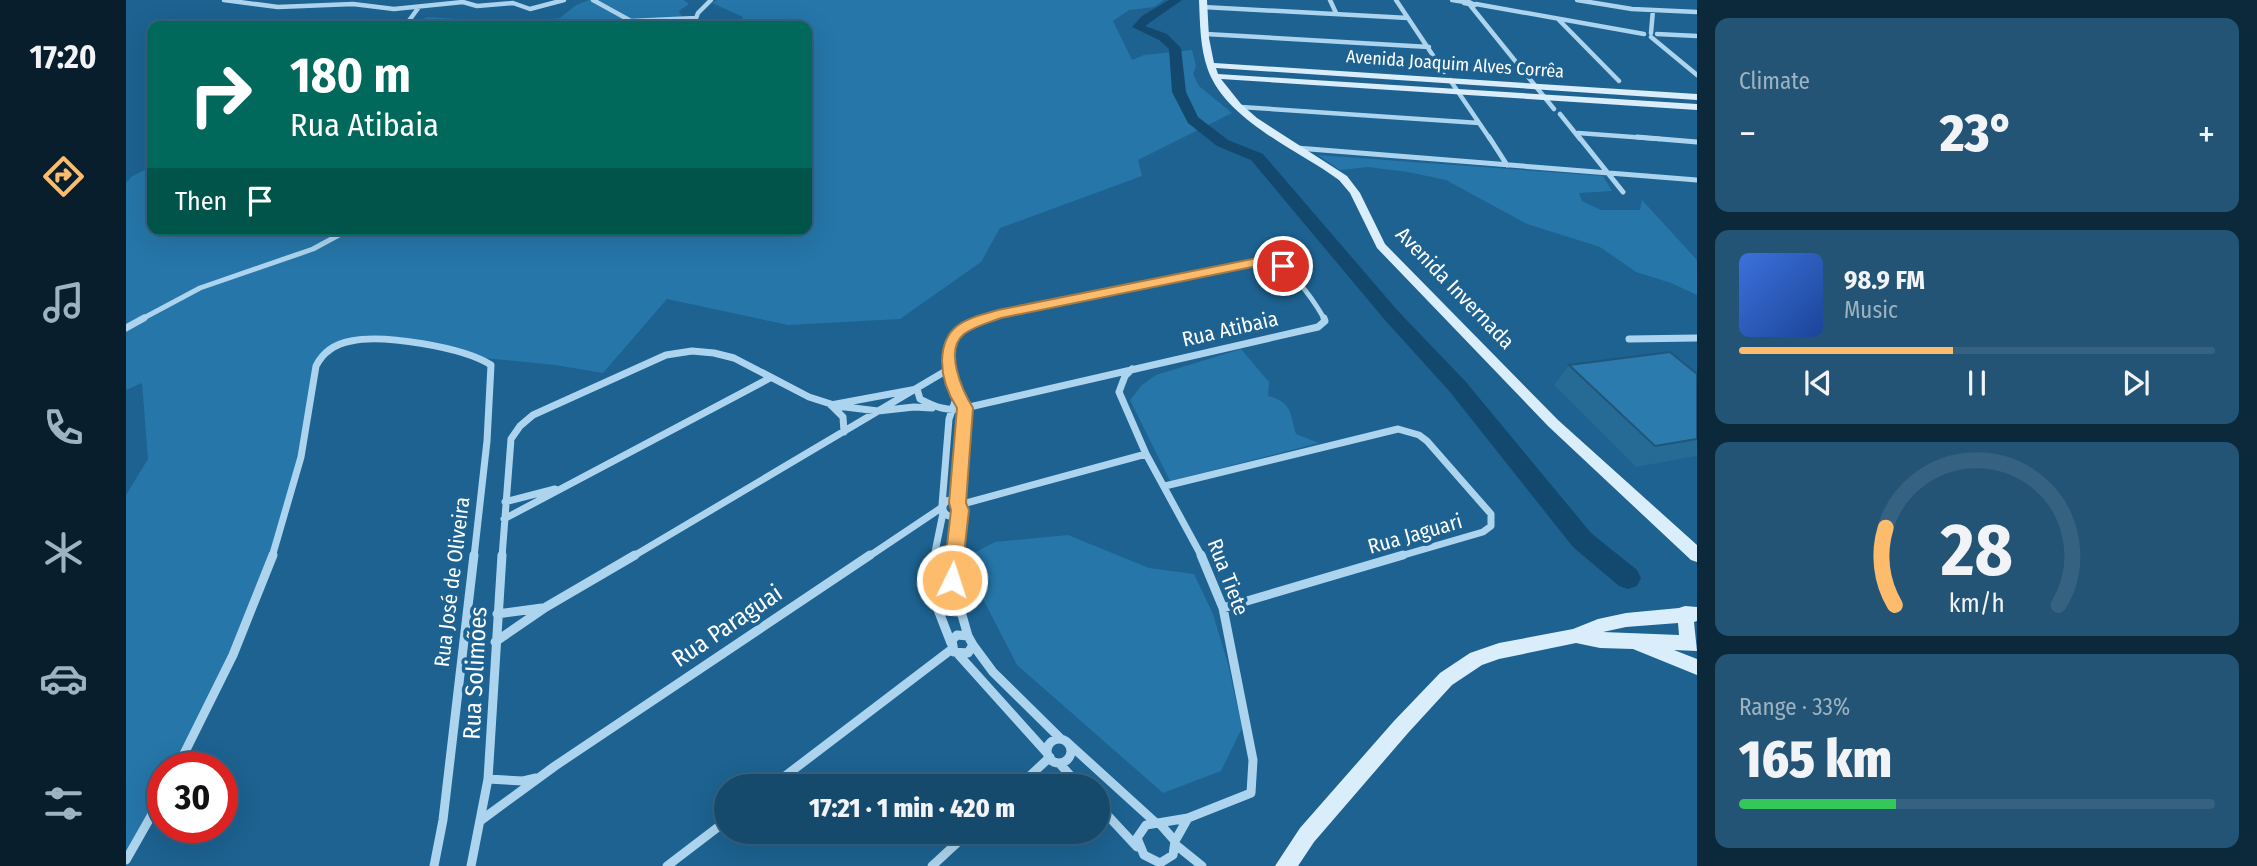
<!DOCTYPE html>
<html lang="en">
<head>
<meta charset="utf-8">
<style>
  :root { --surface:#164a6d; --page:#235475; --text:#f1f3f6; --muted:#9eb3c2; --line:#356280; --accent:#fdbc6b }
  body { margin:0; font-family:"Fira Sans Condensed",sans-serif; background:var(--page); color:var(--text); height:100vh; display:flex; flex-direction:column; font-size:26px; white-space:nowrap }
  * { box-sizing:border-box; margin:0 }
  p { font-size:23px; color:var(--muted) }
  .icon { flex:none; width:38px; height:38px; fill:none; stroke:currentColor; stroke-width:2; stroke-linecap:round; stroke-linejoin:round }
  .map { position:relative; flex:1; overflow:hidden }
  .sheet { display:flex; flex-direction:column; gap:18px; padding:18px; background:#0c293c; width:560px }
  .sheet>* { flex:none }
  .hud { position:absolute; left:21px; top:21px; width:665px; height:214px; border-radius:14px; box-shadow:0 7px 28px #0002,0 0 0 2px var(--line); background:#00695c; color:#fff; overflow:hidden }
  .speed { position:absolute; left:21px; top:752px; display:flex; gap:14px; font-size:35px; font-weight:700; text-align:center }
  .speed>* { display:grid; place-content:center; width:91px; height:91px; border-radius:50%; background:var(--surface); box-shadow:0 7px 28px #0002,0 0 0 2px var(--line); line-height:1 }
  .speed .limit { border:10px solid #d22; background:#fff; color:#111 }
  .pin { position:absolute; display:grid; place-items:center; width:60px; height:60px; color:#fff; margin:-30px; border:4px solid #fff; border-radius:50%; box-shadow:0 2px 7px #0007 }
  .me { position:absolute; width:77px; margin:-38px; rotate:4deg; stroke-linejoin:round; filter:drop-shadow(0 0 5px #0008) }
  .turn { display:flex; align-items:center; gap:24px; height:147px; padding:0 28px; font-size:32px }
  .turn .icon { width:91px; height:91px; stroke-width:2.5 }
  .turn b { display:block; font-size:49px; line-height:60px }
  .then { display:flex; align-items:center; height:66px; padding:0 28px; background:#0003; gap:14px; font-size:26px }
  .big { font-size:52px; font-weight:800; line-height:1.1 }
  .sheet .card { flex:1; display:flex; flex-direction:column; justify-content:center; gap:10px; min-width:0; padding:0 24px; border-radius:14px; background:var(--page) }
  .sheet .dial { align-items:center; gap:0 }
  .dial svg { height:182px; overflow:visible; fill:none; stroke:var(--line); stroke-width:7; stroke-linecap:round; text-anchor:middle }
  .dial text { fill:var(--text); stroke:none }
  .song { display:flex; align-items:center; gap:21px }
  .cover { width:84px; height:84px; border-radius:10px; background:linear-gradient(135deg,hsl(220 70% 55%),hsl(220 70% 35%)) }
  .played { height:7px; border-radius:4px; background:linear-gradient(90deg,var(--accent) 45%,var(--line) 45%) }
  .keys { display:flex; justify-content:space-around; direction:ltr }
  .heat { display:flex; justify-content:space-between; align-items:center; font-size:38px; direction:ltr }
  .charge { height:10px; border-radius:5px; background:linear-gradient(90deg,#34c759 33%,var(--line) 0) }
  .trip { position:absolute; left:588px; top:774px; width:396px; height:70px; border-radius:35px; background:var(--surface); box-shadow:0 7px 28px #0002,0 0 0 2px var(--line); font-weight:800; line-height:70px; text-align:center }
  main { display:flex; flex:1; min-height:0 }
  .tabs { display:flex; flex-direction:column; width:126px; justify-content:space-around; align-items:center; background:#091e2c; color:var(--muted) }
  .tabs .icon { width:49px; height:49px }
  .tabs .current { color:var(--accent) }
  .tabs b { font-size:32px; color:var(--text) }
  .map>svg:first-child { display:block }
  .green { fill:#2676a9 }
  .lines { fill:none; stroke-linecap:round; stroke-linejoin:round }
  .river { fill:#14496f; fill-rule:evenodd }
  .street-far3 { stroke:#add4ee; stroke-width:4.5 }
  .street-far2 { stroke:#add4ee; stroke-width:5 }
  .street-far1 { stroke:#add4ee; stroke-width:7 }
  .street { stroke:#add4ee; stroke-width:9 }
  .secondary { fill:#daedfa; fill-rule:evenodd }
  .wall { fill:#266a96 }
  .building { fill:#2c7bae; stroke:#1f567a; stroke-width:2 }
  .route { fill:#fdbc6b; stroke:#a47a46; stroke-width:2 }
  .labels { text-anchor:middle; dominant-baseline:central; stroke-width:7; stroke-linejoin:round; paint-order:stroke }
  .far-street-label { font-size:18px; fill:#fff; stroke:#1d6291 }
  .street-label { font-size:21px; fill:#fff; stroke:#1d6291 }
  .near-street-label { font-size:24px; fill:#fff; stroke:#1d6291 }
</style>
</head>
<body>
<main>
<nav class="tabs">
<b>17:20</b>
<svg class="icon current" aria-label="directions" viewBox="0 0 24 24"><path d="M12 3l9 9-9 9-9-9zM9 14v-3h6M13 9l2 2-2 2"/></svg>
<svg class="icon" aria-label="music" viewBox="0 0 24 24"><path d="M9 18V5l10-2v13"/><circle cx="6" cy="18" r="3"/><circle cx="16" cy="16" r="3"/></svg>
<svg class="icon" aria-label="phone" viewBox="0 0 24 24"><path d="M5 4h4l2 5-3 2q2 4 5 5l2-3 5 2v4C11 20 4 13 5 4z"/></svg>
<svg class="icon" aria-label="climate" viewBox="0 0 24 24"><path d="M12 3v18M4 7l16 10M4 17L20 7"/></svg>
<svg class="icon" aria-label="car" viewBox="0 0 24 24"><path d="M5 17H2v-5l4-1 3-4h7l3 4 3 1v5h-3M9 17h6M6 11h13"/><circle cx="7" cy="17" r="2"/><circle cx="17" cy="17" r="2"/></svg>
<svg class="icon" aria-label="filters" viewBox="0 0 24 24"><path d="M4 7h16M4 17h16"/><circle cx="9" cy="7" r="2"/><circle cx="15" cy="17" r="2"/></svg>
</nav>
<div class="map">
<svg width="1571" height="866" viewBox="0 0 1571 866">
  <rect width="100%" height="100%" fill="#1d6291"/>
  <!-- green -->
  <path class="green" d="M463,0H558L563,4L553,11L556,17L544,20L562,22L566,26H283L301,17L377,22L434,18L450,5Z
    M591,0H1038L1028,7L1003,10L987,21L1006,60L1018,55L1066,50L1070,66L1067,74L1073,86L1106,113L1012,160L1016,176L874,228L855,262L774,319L662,325L541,299L477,373L429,365L358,358L305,346L239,338L221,342L192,360L183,413L144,569L51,768H37V795L0,860V495L22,459L16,383L0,390V183L5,177L26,166V229H681V26H609L617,17L586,3Z
    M1192,155L1477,176L1486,191L1453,193L1456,201L1475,210H1514L1516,200L1571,260V295L1545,283L1510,272L1474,247L1401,224L1320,180L1282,172L1242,167L1214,170Z
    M1115,349L1143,382L1142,396C1167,403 1163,412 1170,434L1193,443L1044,481L1004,400L1016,385L1030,375Z
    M942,535L1023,568L1068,574L1087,614L1102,664L1116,728L1095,771L1037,793L891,665L856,597L840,557L869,542Z"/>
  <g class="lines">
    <!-- river -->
    <path class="river" d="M1043,0H1056L1019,26L1041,34L1055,48L1060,92L1072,117L1102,140L1137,154L1272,311L1340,382L1465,533L1511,570L1515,578L1511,586L1502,589L1493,586L1447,547L1324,392L1258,319L1125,160L1091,146L1062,123L1046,92L1043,49L1033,40L1006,27L1016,16Z"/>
    <!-- street-far3 -->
    <path class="street-far3" d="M98,0L152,7L227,4L268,9L337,2L351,6L387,3L404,9L438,0
      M467,0L505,21L570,18
      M1204,0L1210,13
      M1270,0L1318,72
      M1326,0L1339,2
      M1451,0L1506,9L1571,12
      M1343,2L1349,5L1338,3Z
      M1350,4L1518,34
      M1344,5L1428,109
      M1077,7L1282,18
      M1432,19L1493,81
      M279,26L293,7
      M567,26L572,13L585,0
      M1525,33L1527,10
      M1080,34L1303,47
      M1531,34L1571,36
      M1525,37L1571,75
      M1324,80L1364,139
      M1115,107L1353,123
      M1434,114L1454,139
      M1452,133L1534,139"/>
    <!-- street-far2 -->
    <path class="street-far2" d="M1363,137L1381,165
      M1453,137L1497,192
      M1511,137L1571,142
      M1171,148L1571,180
      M14,320L74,288L187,249L224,229
      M854,320L1136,261C1166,268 1184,294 1199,320"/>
    <!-- street-far1 -->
    <path class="street-far1" d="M0,328L18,318
      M1503,339L1571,338
      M1006,369L999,376L993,392L1020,454L1076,557
      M705,405L791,389L794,399C809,407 822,412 839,408
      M706,406L717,417L718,432
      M839,408C817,370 811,334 860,318
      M839,408L1192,327L1199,321L1198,318
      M1039,486L1272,429L1293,435L1301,441L1365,514V526L1357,532L1271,557
      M817 508a8 8 0 1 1 16 0a8 8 0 1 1-16 0Z
      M379,502L429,489
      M832,503L839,408
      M816,505L823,419L831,396
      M833,505L1020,454
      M378,519L644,378
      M146,557L175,457L190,366C197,352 209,344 225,341C257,334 337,347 365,365L361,441L348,557
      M376,557L385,439L394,426L407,415L540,355L566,351L588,353L608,358L683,397L711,406L752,411L788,407L806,408
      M506,557L823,369
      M742,557L815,508
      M808,557L817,513
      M829,557L834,510"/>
    <!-- street -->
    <path class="street" d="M809,555L811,607L825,643
      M829,555L826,580L842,636
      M1097,608L1277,555
      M371,614L416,608
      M831,635L842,636L847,645L842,653L828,652L826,640Z
      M369,642L420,607L509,555
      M847,645L867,672L935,739
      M832,654L921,753
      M921 751a12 12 0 1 1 24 0a12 12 0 1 1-24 0Z
      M942,743L1030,823
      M933,763L954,786
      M51,768L107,655L147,555
      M362,779L397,781L410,778
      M646,786L826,649
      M893,786L924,757
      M971,804L1011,847
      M1062,818L1125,793L1127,760L1097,608L1075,555
      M1062,818L1049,841L1047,855L1034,863L1018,855L1011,838L1020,825Z
      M354,821L429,766L744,555
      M1034,824L1049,841
      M1050,845L1076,866
      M0,860L37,795
      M308,866L317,820L348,555
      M345,866L362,779L376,555
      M541,866L600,821
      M806,866L844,831"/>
    <!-- secondary -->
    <path class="secondary" d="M1073,0H1081L1083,38L1088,63L1571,94V100L1090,68L1092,74L1571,104V110L1095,79L1115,104L1131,118L1221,176L1234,193L1259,244L1432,420L1571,545V562L1565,560L1422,426L1251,248L1224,193L1213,180C1172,150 1101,121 1082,70C1074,48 1074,23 1073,0Z
      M1559,606L1571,607V621L1568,622L1571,651L1548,650L1571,659V675L1507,649L1474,648L1450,643L1373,659L1356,665L1326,685L1282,733L1188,842L1172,866H1149L1174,828L1268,721L1314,673L1344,653L1373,643L1447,629L1472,619L1500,613L1553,608ZM1552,623L1553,635L1477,632L1500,627Z"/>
  </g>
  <!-- wall -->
  <path class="wall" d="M1443,365L1571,374V456L1510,467L1428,385Z"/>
  <!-- building -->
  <path class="building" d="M1544,352L1571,374V439L1529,446L1443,365Z"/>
  <!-- route -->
  <path class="route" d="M1136,257L1163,266L1157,270L1136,265L875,318C862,323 849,326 838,334C818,350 836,390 847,408L840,503L843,510L835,580L833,585L826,588L820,585L817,580L825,510L823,503L831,408C822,394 816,377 816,361C817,324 840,319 872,310Z"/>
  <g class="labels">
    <!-- far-street labels -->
    <g class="far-street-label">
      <text transform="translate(1329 64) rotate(4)">Avenida Joaquim Alves Corrêa</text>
    </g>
    <!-- street labels -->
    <g class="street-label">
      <text transform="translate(1329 288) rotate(46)">Avenida Invernada</text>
      <text transform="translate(1104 329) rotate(-13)">Rua Atibaia</text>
      <text transform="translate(1289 534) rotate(-16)">Rua Jaguari</text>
      <text transform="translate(1102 577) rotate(69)">Rua Tiete</text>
      <text transform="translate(326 582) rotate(-83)">Rua José de Oliveira</text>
    </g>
    <!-- near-street labels -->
    <g class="near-street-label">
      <text transform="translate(601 626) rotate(-34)">Rua Paraguai</text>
      <text transform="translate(349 673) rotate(-87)">Rua Solimões</text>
    </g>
  </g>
</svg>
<div class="speed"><div class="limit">30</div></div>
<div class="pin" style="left:1157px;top:266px;background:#d93025"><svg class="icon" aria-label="arrive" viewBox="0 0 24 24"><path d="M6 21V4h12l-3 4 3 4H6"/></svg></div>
<svg class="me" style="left:826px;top:580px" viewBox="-20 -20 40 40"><circle r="17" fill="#fdbc6b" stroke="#fff" stroke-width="3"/><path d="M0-11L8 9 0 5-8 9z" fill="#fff"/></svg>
<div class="trip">17:21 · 1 min · 420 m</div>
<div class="hud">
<div class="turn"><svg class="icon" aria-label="right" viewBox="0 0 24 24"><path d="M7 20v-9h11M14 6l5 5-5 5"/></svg><div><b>180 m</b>Rua Atibaia</div></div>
<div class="then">Then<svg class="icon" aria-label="arrive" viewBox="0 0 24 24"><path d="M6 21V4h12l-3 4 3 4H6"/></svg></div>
</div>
</div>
<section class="sheet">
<div class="card"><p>Climate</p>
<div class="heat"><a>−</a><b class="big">23°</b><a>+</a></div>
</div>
<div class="card">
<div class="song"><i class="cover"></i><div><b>98.9 FM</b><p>Music</p></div></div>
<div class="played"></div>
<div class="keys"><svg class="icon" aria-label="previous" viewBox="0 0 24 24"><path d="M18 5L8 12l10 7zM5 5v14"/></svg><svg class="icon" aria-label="pause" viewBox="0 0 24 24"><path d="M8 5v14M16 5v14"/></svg><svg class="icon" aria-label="next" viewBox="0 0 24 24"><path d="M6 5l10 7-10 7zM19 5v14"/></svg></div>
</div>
<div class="card dial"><svg viewBox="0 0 100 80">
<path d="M14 69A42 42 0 1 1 86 69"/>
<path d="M14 69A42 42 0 0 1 10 35" stroke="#fdbc6b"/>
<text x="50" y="56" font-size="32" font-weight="700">28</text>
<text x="50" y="72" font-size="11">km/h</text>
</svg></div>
<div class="card"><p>Range · 33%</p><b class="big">165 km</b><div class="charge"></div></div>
</section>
</main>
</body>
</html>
